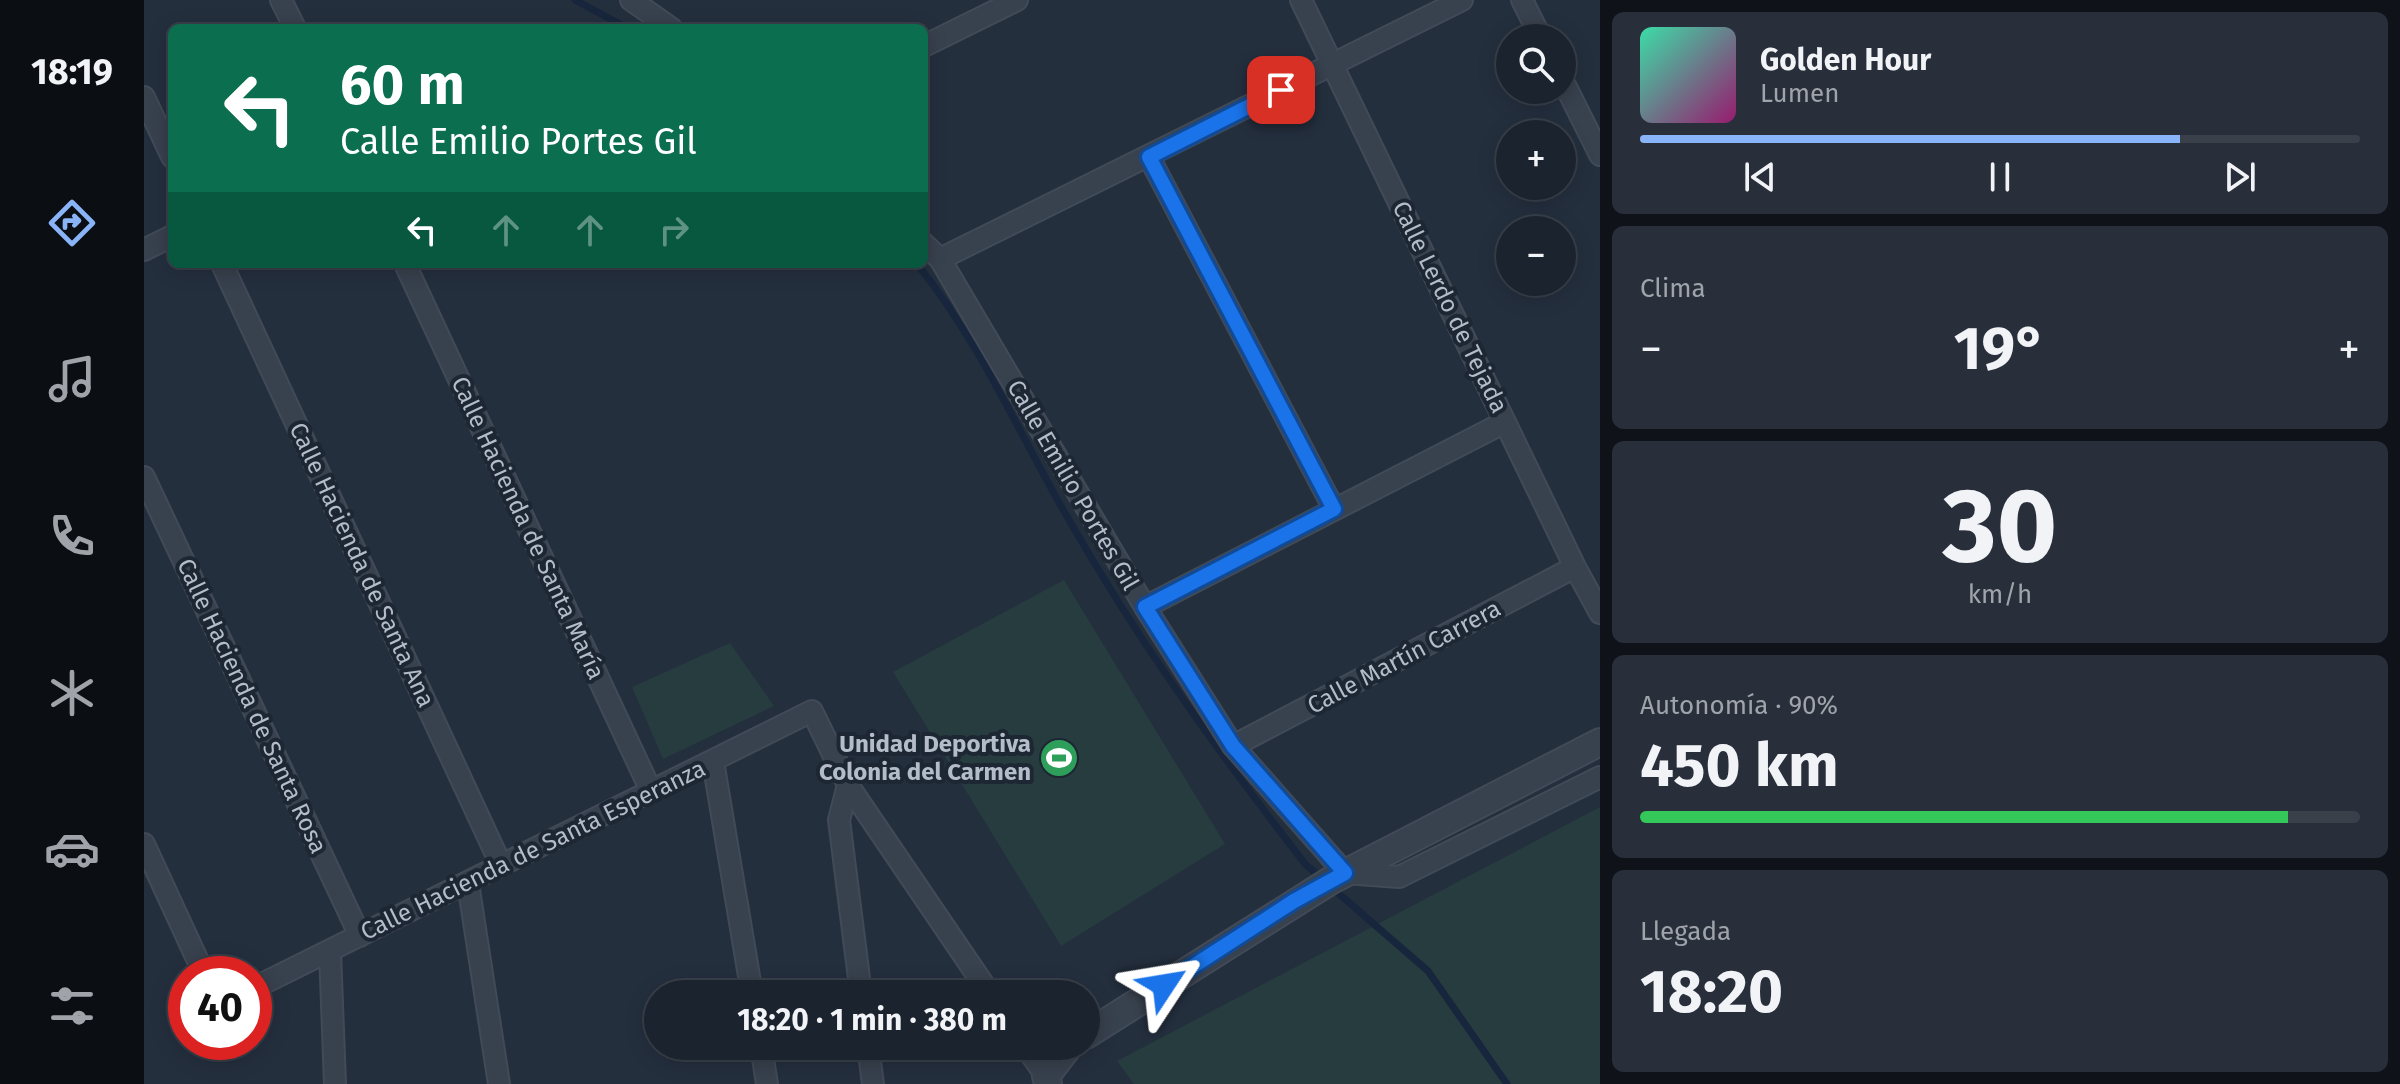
<!DOCTYPE html>
<html lang="es">
<head>
<meta charset="utf-8">
<style>
  :root { --surface:#1b232e; --page:#282f3a; --text:#f1f3f6; --muted:#a0a4aa; --line:#39404a; --accent:#8ab4f8 }
  body { margin:0; font-family:"Fira Sans",sans-serif; background:var(--page); color:var(--text); height:100vh; display:flex; flex-direction:column; font-size:30px; white-space:nowrap }
  * { box-sizing:border-box; margin:0 }
  p { font-size:26px; color:var(--muted) }
  .icon { flex:none; width:44px; height:44px; fill:none; stroke:currentColor; stroke-width:2; stroke-linecap:round; stroke-linejoin:round }
  .map { position:relative; flex:1; overflow:hidden }
  .drawer { display:flex; flex-direction:column; gap:12px; padding:12px; background:#0f1319; width:800px }
  .drawer>* { flex:none }
  .hud { position:absolute; left:24px; top:24px; width:760px; height:244px; border-radius:12px; box-shadow:0 4px 20px #0003,0 0 0 2px var(--line); background:#0b6e4f; color:#fff; overflow:hidden }
  .controls { position:absolute; left:1352px; top:24px; display:grid; gap:16px }
  .controls a { display:grid; place-items:center; width:80px; height:80px; border-radius:50%; background:var(--surface); box-shadow:0 4px 20px #0003,0 0 0 2px var(--line); font-size:40px }
  .speed { position:absolute; left:24px; top:956px; display:flex; gap:16px; font-size:40px; font-weight:700; text-align:center }
  .speed>* { display:grid; place-content:center; width:104px; height:104px; border-radius:50%; background:var(--surface); box-shadow:0 4px 20px #0003,0 0 0 2px var(--line); line-height:1 }
  .speed .limit { border:12px solid #d22; background:#fff; color:#111 }
  .pin { position:absolute; display:grid; place-items:center; width:68px; height:68px; color:#fff; margin:-34px; border-radius:16px; box-shadow:0 4px 12px #0006 }
  .me { position:absolute; width:88px; margin:-44px; rotate:57deg; stroke-linejoin:round; filter:drop-shadow(0 0 6px #0008) }
  .turn { display:flex; align-items:center; gap:28px; height:168px; padding:0 40px; font-size:36px }
  .turn .icon { width:104px; height:104px; stroke-width:2.5 }
  .turn b { display:block; font-size:56px; line-height:68px }
  .lanes { display:flex; align-items:center; height:76px; padding:0 40px; background:#0003; justify-content:center; gap:40px; direction:ltr }
  .lanes .off { opacity:.35 }
  .big { font-size:60px; font-weight:700; line-height:1.1 }
  .drawer .widget { flex:1; display:flex; flex-direction:column; justify-content:center; gap:12px; min-width:0; padding:0 28px; border-radius:12px; background:var(--page) }
  .drawer .dial { align-items:center; gap:0 }
  .dial b { font-size:104px; line-height:1 }
  .song { display:flex; align-items:center; gap:24px }
  .cover { width:96px; height:96px; border-radius:12px; background:linear-gradient(135deg,hsl(160 70% 55%),hsl(320 70% 35%)) }
  .played { height:8px; border-radius:4px; background:linear-gradient(90deg,var(--accent) 75%,var(--line) 75%) }
  .keys { display:flex; justify-content:space-around; direction:ltr }
  .heat { display:flex; justify-content:space-between; align-items:center; font-size:44px; direction:ltr }
  .charge { height:12px; border-radius:6px; background:linear-gradient(90deg,#34c759 90%,var(--line) 0) }
  .trip { position:absolute; left:500px; top:980px; width:456px; height:80px; border-radius:40px; background:var(--surface); box-shadow:0 4px 20px #0003,0 0 0 2px var(--line); font-weight:700; line-height:80px; text-align:center }
  main { display:flex; flex:1; min-height:0 }
  .tab-bar { display:flex; flex-direction:column; width:144px; justify-content:space-around; align-items:center; background:#0b0e12; color:var(--muted) }
  .tab-bar .icon { width:56px; height:56px }
  .tab-bar .current { color:var(--accent) }
  .tab-bar b { font-size:36px; color:var(--text) }
  .map>svg:first-child { display:block }
  .green { fill:#263c3f }
  .lines { fill:none; stroke-linecap:round; stroke-linejoin:round }
  .stream { stroke:#17263c; stroke-width:7 }
  .minor-casing { stroke:#414a57; stroke-width:24 }
  .tertiary-casing { stroke:#414a57; stroke-width:30 }
  .minor { stroke:#38414e; stroke-width:20 }
  .tertiary { stroke:#38414e; stroke-width:26 }
  .route-casing { stroke:#114b97; stroke-width:20 }
  .route { stroke:#1a73e8; stroke-width:14 }
  .labels { text-anchor:middle; dominant-baseline:central; stroke-width:8; stroke-linejoin:round; paint-order:stroke }
  .street-label { font-size:24px; fill:#b4bcc9; stroke:#1d2633 }
  .poi-label { font-size:24px; font-weight:bold; fill:#b4bcc9; stroke:#1d2633; text-anchor:end }
</style>
</head>
<body>
<main>
<nav class="tab-bar">
<b>18:19</b>
<svg class="icon current" aria-label="directions" viewBox="0 0 24 24"><path d="M12 3l9 9-9 9-9-9zM9 14v-3h6M13 9l2 2-2 2"/></svg>
<svg class="icon" aria-label="music" viewBox="0 0 24 24"><path d="M9 18V5l10-2v13"/><circle cx="6" cy="18" r="3"/><circle cx="16" cy="16" r="3"/></svg>
<svg class="icon" aria-label="phone" viewBox="0 0 24 24"><path d="M5 4h4l2 5-3 2q2 4 5 5l2-3 5 2v4C11 20 4 13 5 4z"/></svg>
<svg class="icon" aria-label="climate" viewBox="0 0 24 24"><path d="M12 3v18M4 7l16 10M4 17L20 7"/></svg>
<svg class="icon" aria-label="car" viewBox="0 0 24 24"><path d="M5 17H2v-5l4-1 3-4h7l3 4 3 1v5h-3M9 17h6M6 11h13"/><circle cx="7" cy="17" r="2"/><circle cx="17" cy="17" r="2"/></svg>
<svg class="icon" aria-label="filters" viewBox="0 0 24 24"><path d="M4 7h16M4 17h16"/><circle cx="9" cy="7" r="2"/><circle cx="15" cy="17" r="2"/></svg>
</nav>
<div class="map">
<svg width="1456" height="1084" viewBox="0 0 1456 1084">
  <rect width="100%" height="100%" fill="#242f3e"/>
  <!-- green -->
  <path class="green" d="M920,580L1081,844L917,946L749,672Z
    M586,643L630,706L519,759L488,687Z
    M1456,807V1084H990L973,1061Z"/>
  <g class="lines">
    <!-- stream -->
    <path class="stream" d="M431,0L483,28
      M773,264C836,342 875,434 925,520C996,644 1075,753 1162,865L1178,878
      M1187,887L1284,971L1363,1084"/>
    <defs>
      <path id="minor" d="M137,0L151,28
        M487,0L527,28
        M1157,0L1431,567L1456,613
        M1378,0L1397,38
        M780,46L873,0
        M1418,79L1456,155
        M0,97L28,157
        M1005,157L1190,509
        M780,244L796,259L1001,607L1089,746L1201,873L1255,877L1456,777
        M0,250L28,236
        M796,259L1318,0
        M78,264L357,865
        M261,264L507,791
        M0,477L216,936
        M1001,607L1361,422
        M1089,746L1431,567
        M569,761L608,994
        M704,785L695,820L717,994
        M0,844L60,974
        M324,883L355,1084
        M186,951L191,1084
        M110,988L668,711L704,785L846,994
        M617,1046L623,1084
        M724,1046L729,1084
        M881,1046L902,1076"/>
      <path id="tertiary" d="M942,1035L1186,881L1456,742
        M904,1084L902,1076L925,1046"/>
    </defs>
    <!-- minor casing -->
    <use href="#minor" class="minor-casing"/>
    <!-- tertiary casing -->
    <use href="#tertiary" class="tertiary-casing"/>
    <!-- minor -->
    <use href="#minor" class="minor"/>
    <!-- tertiary -->
    <use href="#tertiary" class="tertiary"/>
  </g>
  <g class="lines">
    <defs>
      <path id="route" d="M1020,985L1150,901L1201,873L1089,746L1001,607L1190,509L1005,157L1137,90"/>
    </defs>
    <!-- route casing -->
    <use href="#route" class="route-casing"/>
    <!-- route -->
    <use href="#route" class="route"/>
  </g>
  <!-- icons -->
  <defs>
    <symbol id="stadium-disc" viewBox="-11 -11 22 22"><circle r="9.5" fill="#2e9e5b" stroke="#1d2633"/><path d="M0-5a6.5 5 0 1 0 0 10a6.5 5 0 1 0 0-10ZM-3.5-1.8h7v3.6h-7Z" fill="#fff"/></symbol>
  </defs>
  <g fill-rule="evenodd">
    <use href="#stadium-disc" x="893" y="736" width="44" height="44"/>
  </g>
  <g class="labels">
    <!-- street labels -->
    <g class="street-label">
      <text transform="translate(1306 307) rotate(64)">Calle Lerdo de Tejada</text>
      <text transform="translate(929 485) rotate(60)">Calle Emilio Portes Gil</text>
      <text transform="translate(384 528) rotate(65)">Calle Hacienda de Santa María</text>
      <text transform="translate(218 565) rotate(65)">Calle Hacienda de Santa Ana</text>
      <text transform="translate(1260 657) rotate(-28)">Calle Martín Carrera</text>
      <text transform="translate(108 706) rotate(65)">Calle Hacienda de Santa Rosa</text>
      <text transform="translate(389 850) rotate(-26)">Calle Hacienda de Santa Esperanza</text>
    </g>
    <!-- poi labels -->
    <g class="poi-label">
      <text x="887" y="744">Unidad Deportiva<tspan x="887" dy="28">Colonia del Carmen</tspan></text>
    </g>
  </g>
</svg>
<div class="controls">
<a><svg class="icon" aria-label="search" viewBox="0 0 24 24"><circle cx="10" cy="10" r="6"/><path d="M15 15l6 6"/></svg></a>
<a>+</a>
<a>−</a>
</div>
<div class="speed"><div class="limit">40</div></div>
<div class="pin" style="left:1137px;top:90px;background:#d93025"><svg class="icon" aria-label="arrive" viewBox="0 0 24 24"><path d="M6 21V4h12l-3 4 3 4H6"/></svg></div>
<svg class="me" style="left:1020px;top:985px" viewBox="-20 -20 40 40"><path d="M0-17L14 15 0 8-14 15z" fill="#1a73e8" stroke="#fff" stroke-width="4"/></svg>
<div class="trip">18:20 · 1 min · 380 m</div>
<div class="hud">
<div class="turn"><svg class="icon" aria-label="left" viewBox="0 0 24 24"><path d="M17 20v-9H6M10 6l-5 5 5 5"/></svg><div><b>60 m</b>Calle Emilio Portes Gil</div></div>
<div class="lanes"><svg class="icon" aria-label="left" viewBox="0 0 24 24"><path d="M17 20v-9H6M10 6l-5 5 5 5"/></svg><svg class="icon off" aria-label="ahead" viewBox="0 0 24 24"><path d="M12 20V5M6 11l6-6 6 6"/></svg><svg class="icon off" aria-label="ahead" viewBox="0 0 24 24"><path d="M12 20V5M6 11l6-6 6 6"/></svg><svg class="icon off" aria-label="right" viewBox="0 0 24 24"><path d="M7 20v-9h11M14 6l5 5-5 5"/></svg></div>
</div>
</div>
<section class="drawer">
<div class="widget">
<div class="song"><i class="cover"></i><div><b>Golden Hour</b><p>Lumen</p></div></div>
<div class="played"></div>
<div class="keys"><svg class="icon" aria-label="previous" viewBox="0 0 24 24"><path d="M18 5L8 12l10 7zM5 5v14"/></svg><svg class="icon" aria-label="pause" viewBox="0 0 24 24"><path d="M8 5v14M16 5v14"/></svg><svg class="icon" aria-label="next" viewBox="0 0 24 24"><path d="M6 5l10 7-10 7zM19 5v14"/></svg></div>
</div>
<div class="widget"><p>Clima</p>
<div class="heat"><a>−</a><b class="big">19°</b><a>+</a></div>
</div>
<div class="widget dial"><b>30</b><p>km/h</p></div>
<div class="widget"><p>Autonomía · 90%</p><b class="big">450 km</b><div class="charge"></div></div>
<div class="widget"><p>Llegada</p><b class="big">18:20</b></div>
</section>
</main>
</body>
</html>
